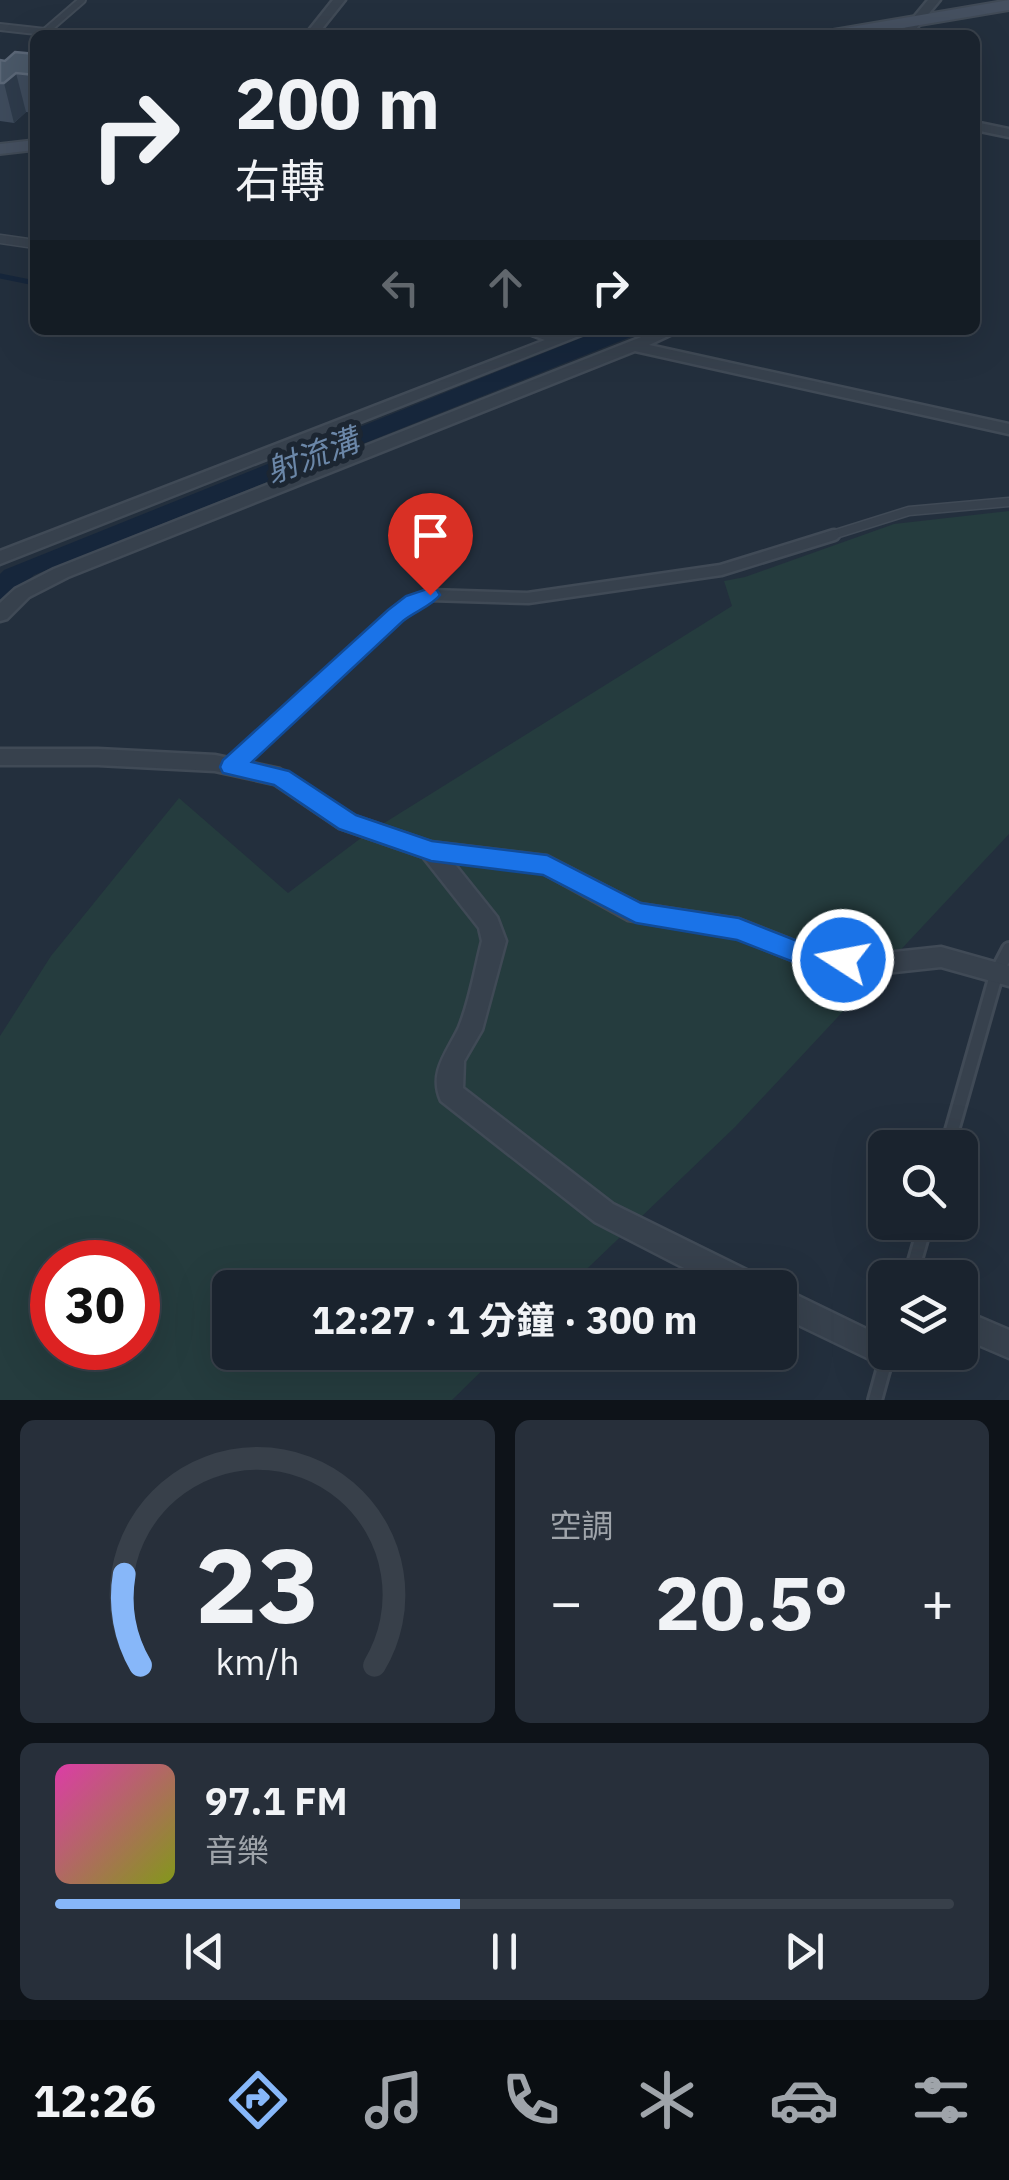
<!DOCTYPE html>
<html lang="zh-TW">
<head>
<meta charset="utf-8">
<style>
  :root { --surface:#1a232e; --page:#272f3a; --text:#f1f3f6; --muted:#9fa4aa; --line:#38404a; --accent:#87b7f9 }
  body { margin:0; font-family:"IBM Plex Sans","Noto Sans TC",sans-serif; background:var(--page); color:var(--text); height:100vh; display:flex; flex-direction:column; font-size:38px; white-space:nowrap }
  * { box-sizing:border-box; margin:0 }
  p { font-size:32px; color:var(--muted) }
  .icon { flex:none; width:55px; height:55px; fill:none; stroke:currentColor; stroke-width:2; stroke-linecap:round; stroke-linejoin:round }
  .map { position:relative; height:1400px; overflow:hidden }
  .sheet { display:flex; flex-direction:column; gap:20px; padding:20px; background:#0e1319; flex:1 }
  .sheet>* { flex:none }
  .hud { position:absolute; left:30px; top:30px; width:950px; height:305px; border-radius:15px; box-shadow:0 10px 40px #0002,0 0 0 2px var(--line); background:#1a232e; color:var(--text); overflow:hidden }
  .buttons { position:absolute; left:868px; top:1130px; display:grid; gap:20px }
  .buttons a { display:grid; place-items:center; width:110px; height:110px; border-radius:15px; background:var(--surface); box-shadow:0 10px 40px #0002,0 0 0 2px var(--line); font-size:50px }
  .speed { position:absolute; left:30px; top:1240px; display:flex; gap:20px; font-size:50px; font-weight:700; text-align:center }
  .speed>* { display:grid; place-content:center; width:130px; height:130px; border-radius:50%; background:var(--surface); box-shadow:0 10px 40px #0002,0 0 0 2px var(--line); line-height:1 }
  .speed .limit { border:15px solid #d22; background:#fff; color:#111 }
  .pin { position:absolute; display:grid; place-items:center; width:85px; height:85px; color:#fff; margin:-102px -42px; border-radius:50% 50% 50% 0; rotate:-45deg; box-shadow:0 0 10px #0007 }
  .pin .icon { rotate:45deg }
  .me { position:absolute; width:110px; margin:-55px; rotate:281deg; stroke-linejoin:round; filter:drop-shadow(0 0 8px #0008) }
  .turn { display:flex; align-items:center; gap:35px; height:210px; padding:0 40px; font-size:45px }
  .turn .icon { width:130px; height:130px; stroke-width:2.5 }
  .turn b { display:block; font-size:70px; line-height:85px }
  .lanes { display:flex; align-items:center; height:95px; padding:0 40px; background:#0003; justify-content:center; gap:50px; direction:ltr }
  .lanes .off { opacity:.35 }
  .big { font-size:75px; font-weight:700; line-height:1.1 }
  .sheet .card { flex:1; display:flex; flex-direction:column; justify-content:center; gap:15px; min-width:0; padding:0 35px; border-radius:15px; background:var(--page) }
  .sheet .dial { align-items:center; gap:0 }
  .dial svg { height:260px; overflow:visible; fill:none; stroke:var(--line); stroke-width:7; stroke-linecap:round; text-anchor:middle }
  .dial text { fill:var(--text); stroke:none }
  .song { display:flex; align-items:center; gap:30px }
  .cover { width:120px; height:120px; border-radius:15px; background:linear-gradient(135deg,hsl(320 70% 55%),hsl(70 70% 35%)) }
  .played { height:10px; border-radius:5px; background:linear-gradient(90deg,var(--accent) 45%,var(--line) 45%) }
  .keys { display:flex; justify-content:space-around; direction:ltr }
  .heat { display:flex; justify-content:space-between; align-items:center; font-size:55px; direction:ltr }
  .sheet .tiles { flex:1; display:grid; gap:20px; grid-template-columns:1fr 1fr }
  .card:last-child { grid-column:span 2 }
  .trip { position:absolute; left:212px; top:1270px; width:585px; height:100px; border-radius:15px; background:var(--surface); box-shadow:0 10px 40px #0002,0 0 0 2px var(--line); font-weight:700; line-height:100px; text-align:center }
  .tabs { display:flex; height:160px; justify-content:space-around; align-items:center; background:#0a0e12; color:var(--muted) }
  .tabs .icon { width:70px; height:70px }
  .tabs .selected { color:var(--accent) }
  .tabs b { font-size:45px; color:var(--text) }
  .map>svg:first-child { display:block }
  .green { fill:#253c3e; fill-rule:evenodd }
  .water { fill:#16263b }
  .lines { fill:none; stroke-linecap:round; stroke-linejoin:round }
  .stream { stroke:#16263b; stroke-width:5 }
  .service-far3-casing { stroke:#404a56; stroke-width:10 }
  .service-far2-casing { stroke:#404a56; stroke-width:11 }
  .service-far1-casing { stroke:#404a56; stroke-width:15 }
  .service-casing { stroke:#404a56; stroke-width:18 }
  .minor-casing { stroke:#404a56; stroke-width:5 }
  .secondary-casing { stroke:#404a56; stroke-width:4 }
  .service-far3 { stroke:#37414d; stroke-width:6 }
  .service-far2 { stroke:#37414d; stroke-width:8 }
  .service-far1 { stroke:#37414d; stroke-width:10 }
  .service { stroke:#37414d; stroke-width:12 }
  .minor { fill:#37414d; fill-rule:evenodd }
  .secondary { fill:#455060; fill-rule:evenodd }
  .wall { fill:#3e4b5c }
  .shaded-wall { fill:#2e3b4b }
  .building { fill:#4a5868; stroke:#5b6777; stroke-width:2.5 }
  .route { fill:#1a73e8; stroke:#114b97; stroke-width:2.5 }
  .labels { text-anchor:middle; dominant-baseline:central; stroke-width:10; stroke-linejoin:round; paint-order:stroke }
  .water-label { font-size:32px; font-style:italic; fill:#6b87a8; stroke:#1c2632 }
</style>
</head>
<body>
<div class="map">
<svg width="1009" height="1400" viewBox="0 0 1009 1400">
  <rect width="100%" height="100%" fill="#232f3d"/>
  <!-- green -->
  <path class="green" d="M1009,511V834L735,1127L568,1287L230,1288V1352L500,1353L452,1400H0V1036L51,956L179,798L288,893L365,835L732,606L724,581L745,577L894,524ZM52,1262H138V1348H52Z"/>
  <!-- water -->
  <path class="water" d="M601,330H648L34,575L0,606V574L4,570Z"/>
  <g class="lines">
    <!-- stream -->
    <path class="stream" d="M0,276L35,283"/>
    <defs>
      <path id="service-far3" d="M0,27L72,35
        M45,32L82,0"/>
      <path id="service-far2" d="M0,239L35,244
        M826,537L909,511L1009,502"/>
      <path id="service-far1" d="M231,767L413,601L430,595L528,598L721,570L834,535"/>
      <path id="service" d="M947,1148L997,972L1009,949
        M910,1278L926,1222
        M875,1400L888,1353"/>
      <path id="minor" d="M333,0H345L317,35H305Z
        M928,0H940L911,35H899Z
        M975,122L1009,129V137L975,130Z
        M518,330H542L559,335L572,330H594L0,564V551L545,340Z
        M659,330H681L649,345L1009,424V434L635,351L68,577L29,597L7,619L0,621V603L15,589L54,569Z
        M0,749H98L215,755L280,769L355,816L431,842L547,856L640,904L739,919L810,947L876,954L941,947L1009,966V986L941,967L876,974L809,967L737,938L628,920L543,873L453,862L497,917L506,941L482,1030L464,1061L463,1088L613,1204L763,1278L767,1288H723L595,1222L441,1101C428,1072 448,1051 459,1027C470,1000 475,968 482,941L479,928L423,857L339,828L274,784L215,771L98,765H0Z
        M780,1287L885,1338V1352H902L898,1364L888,1368L780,1316Z
        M960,1309L1009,1330V1358L960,1337Z"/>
      <path id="secondary" d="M1009,0V10L861,35H825L833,30Z
        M35,140V150L0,154V144Z"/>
    </defs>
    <!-- service-far3 casing -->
    <use href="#service-far3" class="service-far3-casing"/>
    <!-- service-far2 casing -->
    <use href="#service-far2" class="service-far2-casing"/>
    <!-- service-far1 casing -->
    <use href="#service-far1" class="service-far1-casing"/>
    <!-- service casing -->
    <use href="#service" class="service-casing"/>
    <!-- minor casing -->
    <use href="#minor" class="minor-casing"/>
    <!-- secondary casing -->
    <use href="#secondary" class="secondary-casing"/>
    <!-- service-far3 -->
    <use href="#service-far3" class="service-far3"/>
    <!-- service-far2 -->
    <use href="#service-far2" class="service-far2"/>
    <!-- service-far1 -->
    <use href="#service-far1" class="service-far1"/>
    <!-- service -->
    <use href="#service" class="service"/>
    <!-- minor -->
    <use href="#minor" class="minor"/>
    <!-- secondary -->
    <use href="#secondary" class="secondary"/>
  </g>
  <!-- wall -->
  <path class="wall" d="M35,54V113L26,112L14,123L0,121V60L5,61Z"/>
  <!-- shaded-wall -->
  <path class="shaded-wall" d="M16,73L26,112L14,123L4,83Z"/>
  <!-- building -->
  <path class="building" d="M15,52L35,54V75L16,73L4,83H0V60L5,61Z"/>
  <!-- route -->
  <path class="route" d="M430,588L437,590L440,595C433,605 414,612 403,621L252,762L289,771L356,815L432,841L547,855L641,903L739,918L810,946L852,952L856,960L852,968L843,972L809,968L737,940L636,923L543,875L431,861L339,829L274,785L223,773L220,767L223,760L388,610L406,596Z"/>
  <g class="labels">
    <!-- water labels -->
    <g class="water-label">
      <text transform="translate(312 455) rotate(-21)">射流溝</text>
    </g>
  </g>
</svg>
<div class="buttons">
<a><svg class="icon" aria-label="search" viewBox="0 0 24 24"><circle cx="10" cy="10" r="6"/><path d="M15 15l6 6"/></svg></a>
<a><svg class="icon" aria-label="layers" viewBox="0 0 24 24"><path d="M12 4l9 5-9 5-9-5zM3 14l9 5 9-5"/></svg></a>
</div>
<div class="speed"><div class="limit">30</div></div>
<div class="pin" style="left:430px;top:595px;background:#d93025"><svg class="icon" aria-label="arrive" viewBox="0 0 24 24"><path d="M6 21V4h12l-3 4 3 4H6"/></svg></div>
<svg class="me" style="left:843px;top:960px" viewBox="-20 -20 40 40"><circle r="17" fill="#1a73e8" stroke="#fff" stroke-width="3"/><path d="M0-11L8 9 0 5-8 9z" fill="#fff"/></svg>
<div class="trip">12:27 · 1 分鐘 · 300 m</div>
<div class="hud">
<div class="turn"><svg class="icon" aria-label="right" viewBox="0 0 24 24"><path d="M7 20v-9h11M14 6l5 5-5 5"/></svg><div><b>200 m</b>右轉</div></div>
<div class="lanes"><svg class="icon off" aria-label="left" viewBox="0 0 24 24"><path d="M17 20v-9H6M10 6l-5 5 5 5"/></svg><svg class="icon off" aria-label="ahead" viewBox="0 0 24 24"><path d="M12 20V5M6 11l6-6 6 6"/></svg><svg class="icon" aria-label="right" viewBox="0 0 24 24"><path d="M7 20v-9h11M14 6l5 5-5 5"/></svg></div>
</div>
</div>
<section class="sheet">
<div class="tiles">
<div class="card dial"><svg viewBox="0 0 100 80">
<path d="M14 69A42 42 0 1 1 86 69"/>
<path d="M14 69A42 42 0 0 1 9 41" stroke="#87b7f9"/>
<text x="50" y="56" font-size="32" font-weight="700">23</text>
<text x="50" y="72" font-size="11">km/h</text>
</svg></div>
<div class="card"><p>空調</p>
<div class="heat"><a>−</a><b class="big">20.5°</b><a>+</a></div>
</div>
<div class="card">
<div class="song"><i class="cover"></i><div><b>97.1 FM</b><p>音樂</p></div></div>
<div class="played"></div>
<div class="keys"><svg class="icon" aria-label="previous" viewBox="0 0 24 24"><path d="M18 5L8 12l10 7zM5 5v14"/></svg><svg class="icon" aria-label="pause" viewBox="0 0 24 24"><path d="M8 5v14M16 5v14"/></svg><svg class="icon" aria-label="next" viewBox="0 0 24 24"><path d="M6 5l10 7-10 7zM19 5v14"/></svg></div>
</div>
</div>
</section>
<nav class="tabs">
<b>12:26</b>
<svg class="icon selected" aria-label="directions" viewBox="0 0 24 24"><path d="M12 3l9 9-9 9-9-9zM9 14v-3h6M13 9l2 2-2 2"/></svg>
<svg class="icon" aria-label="music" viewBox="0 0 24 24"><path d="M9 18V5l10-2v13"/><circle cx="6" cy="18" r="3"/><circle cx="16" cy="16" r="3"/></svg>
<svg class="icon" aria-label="phone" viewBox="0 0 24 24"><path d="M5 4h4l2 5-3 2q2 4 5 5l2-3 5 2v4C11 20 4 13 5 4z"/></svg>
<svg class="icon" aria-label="climate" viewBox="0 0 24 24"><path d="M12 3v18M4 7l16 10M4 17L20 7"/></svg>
<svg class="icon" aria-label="car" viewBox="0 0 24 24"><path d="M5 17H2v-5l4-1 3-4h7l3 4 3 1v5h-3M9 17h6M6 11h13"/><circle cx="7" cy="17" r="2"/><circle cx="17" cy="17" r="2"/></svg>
<svg class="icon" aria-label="filters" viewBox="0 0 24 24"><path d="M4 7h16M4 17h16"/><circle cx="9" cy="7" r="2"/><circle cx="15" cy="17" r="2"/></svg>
</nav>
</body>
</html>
